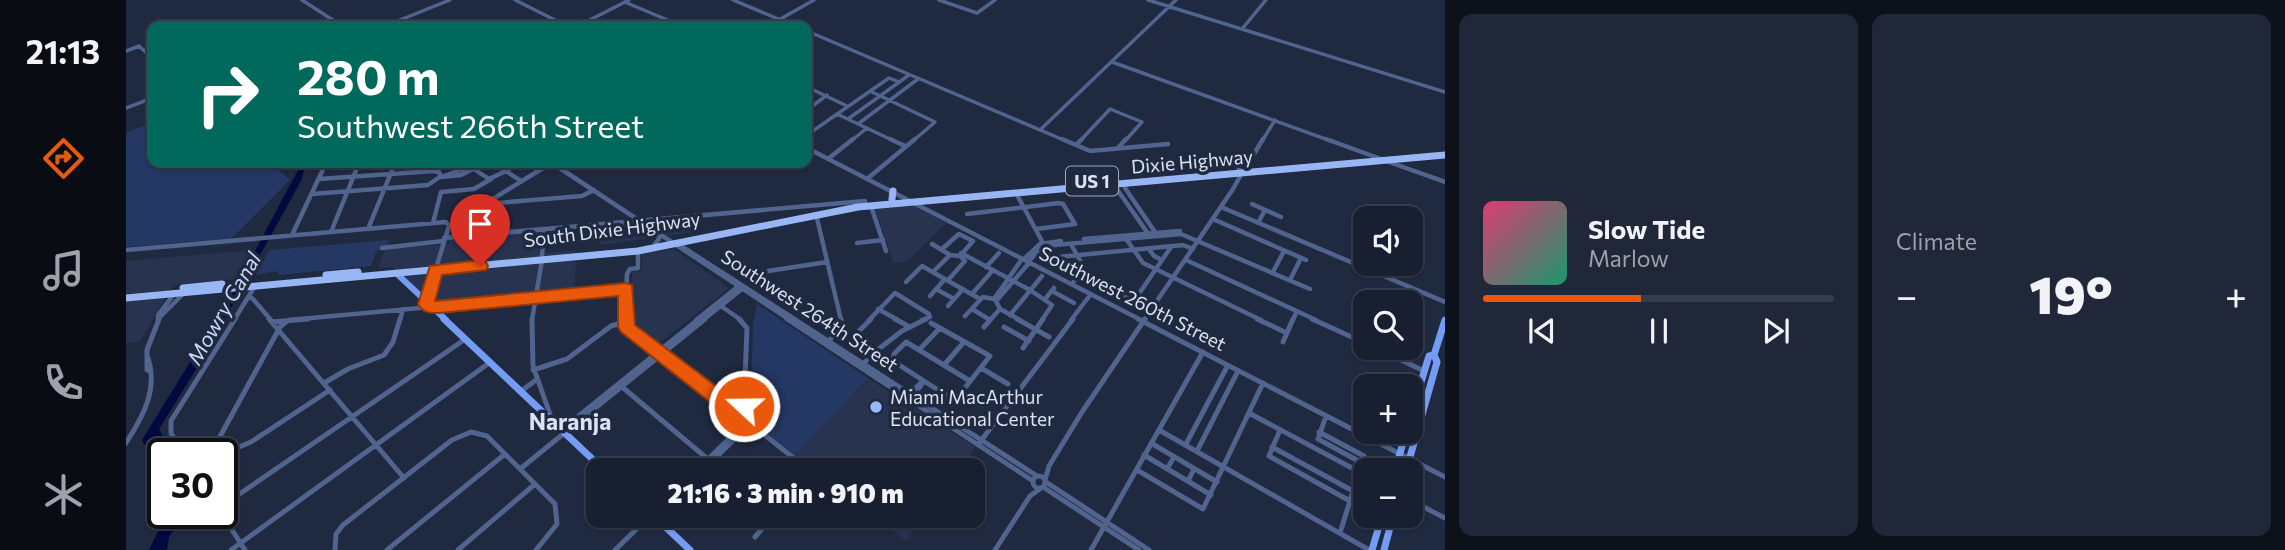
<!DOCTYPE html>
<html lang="en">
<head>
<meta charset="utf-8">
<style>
  :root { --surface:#171f30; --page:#202738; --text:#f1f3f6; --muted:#9ea2ab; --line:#363d4c; --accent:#ea580c }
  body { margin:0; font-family:Commissioner,sans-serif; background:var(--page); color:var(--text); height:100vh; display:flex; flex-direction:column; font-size:26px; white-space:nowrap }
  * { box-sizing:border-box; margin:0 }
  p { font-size:23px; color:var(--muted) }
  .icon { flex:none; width:38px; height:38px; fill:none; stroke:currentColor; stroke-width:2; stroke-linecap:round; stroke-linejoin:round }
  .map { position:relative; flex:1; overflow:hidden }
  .sheet { display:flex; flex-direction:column; gap:14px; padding:14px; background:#0d111a; width:840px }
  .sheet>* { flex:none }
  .hud { position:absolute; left:21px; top:21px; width:665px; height:147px; border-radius:14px; box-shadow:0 2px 5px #0004,0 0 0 2px var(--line); background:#00695c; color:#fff; overflow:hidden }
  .buttons { position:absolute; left:1227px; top:206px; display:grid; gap:14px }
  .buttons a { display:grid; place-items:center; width:70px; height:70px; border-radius:14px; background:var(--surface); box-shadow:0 2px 5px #0004,0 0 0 2px var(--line); font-size:35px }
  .speed { position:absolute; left:21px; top:438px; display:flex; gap:14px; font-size:35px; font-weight:700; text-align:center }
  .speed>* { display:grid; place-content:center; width:91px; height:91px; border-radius:50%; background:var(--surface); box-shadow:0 2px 5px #0004,0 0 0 2px var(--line); line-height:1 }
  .speed .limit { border:4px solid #111; border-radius:10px; background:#fff; color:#111 }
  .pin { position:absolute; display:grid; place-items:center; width:60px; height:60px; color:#fff; margin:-72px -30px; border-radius:50% 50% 50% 0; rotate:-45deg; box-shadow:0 0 7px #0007 }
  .pin .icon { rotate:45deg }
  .me { position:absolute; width:77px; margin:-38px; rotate:291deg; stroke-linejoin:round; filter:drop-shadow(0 0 5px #0008) }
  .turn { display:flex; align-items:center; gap:24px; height:147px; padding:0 35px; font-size:32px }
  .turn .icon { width:91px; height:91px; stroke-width:2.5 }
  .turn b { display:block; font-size:49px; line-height:60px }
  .big { font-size:52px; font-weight:800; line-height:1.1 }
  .sheet .tile { flex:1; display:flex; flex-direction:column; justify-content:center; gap:10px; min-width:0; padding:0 24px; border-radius:14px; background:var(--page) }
  .song { display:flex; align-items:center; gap:21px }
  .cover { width:84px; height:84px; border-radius:10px; background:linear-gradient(135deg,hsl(340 70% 55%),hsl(160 70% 35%)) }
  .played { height:7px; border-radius:4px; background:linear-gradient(90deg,var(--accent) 45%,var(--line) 45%) }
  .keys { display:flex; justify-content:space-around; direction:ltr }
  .heat { display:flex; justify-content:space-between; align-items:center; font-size:38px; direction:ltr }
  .sheet .tiles { flex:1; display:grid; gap:14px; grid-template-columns:repeat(2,1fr) }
  .trip { position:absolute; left:460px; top:458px; width:399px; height:70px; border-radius:14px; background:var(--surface); box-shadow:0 2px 5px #0004,0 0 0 2px var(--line); font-weight:800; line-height:70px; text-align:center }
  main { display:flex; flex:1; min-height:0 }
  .tab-bar { display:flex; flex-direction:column; width:126px; justify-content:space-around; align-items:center; background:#090c13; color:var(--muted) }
  .tab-bar .icon { width:49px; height:49px }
  .tab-bar .on { color:var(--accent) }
  .tab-bar b { font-size:32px; color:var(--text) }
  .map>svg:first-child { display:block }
  .built { fill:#27334f }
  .green { fill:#253864 }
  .water { fill:#01093e }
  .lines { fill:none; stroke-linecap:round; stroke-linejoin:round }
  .minor-far2 { stroke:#50648e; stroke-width:3.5 }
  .minor-far1 { stroke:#50648e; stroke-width:4.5 }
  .minor { stroke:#50648e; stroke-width:5 }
  .major-far1 { stroke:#759cf4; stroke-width:6 }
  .major { stroke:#759cf4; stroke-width:7 }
  .highway { stroke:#98b5f4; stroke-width:7 }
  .route { fill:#ea580c; stroke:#983908; stroke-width:2 }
  .poi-dot { fill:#96b6fd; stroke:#1f2940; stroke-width:2.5 }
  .labels { text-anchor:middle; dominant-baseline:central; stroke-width:7; stroke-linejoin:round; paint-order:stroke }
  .shield { fill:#1f2940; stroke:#a3aabc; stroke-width:2 }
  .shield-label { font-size:18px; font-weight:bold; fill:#dbe2f1 }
  .street-label { font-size:19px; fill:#dbe2f1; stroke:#1f2940 }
  .poi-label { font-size:19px; fill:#dbe2f1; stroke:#1f2940; text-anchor:start }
  .water-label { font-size:21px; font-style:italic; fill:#c8d9fc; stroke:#1f2940 }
  .quarter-label { font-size:23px; font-weight:bold; fill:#dbe2f1; stroke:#1f2940 }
</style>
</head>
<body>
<main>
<nav class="tab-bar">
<b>21:13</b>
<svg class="icon on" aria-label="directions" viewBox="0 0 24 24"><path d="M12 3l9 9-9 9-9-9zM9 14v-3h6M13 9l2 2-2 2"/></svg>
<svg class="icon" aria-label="music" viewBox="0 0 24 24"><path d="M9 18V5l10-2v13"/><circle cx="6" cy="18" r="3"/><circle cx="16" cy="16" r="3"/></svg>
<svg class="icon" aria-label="phone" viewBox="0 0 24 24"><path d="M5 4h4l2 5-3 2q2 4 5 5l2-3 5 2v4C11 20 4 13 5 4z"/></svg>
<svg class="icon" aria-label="climate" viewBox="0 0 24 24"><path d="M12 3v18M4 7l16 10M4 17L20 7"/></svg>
</nav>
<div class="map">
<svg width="1319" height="550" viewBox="0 0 1319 550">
  <rect width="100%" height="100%" fill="#1f2940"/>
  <!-- built -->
  <path class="built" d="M787,205L820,223L781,262H767L749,209Z
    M566,218L571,232L473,245L474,226Z
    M417,226L413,253L451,250L448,291L306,305L266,267L252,268L259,249L323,244L322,234Z
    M548,249L603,288L532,344L505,324L506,272L516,271V254Z
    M127,250L109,279L47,285L14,341L0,344V261Z
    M742,378L849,447L832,471H688L669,456Z
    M748,516H798L780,541Z"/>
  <!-- green -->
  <path class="green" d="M26,122V163H144L164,180L106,238L0,247V133Z
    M263,240L262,246L250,252L245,266L153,275L150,271L130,275L143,250Z
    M631,304L742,378L669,456L624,422L627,325Z"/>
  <!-- water -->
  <path class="water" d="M177,163H184L178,170L176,179L79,355L33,429L45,453H37V477L16,440L106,294L171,172L177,167Z
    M41,513H59L43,537L41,550H23Z"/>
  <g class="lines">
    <!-- minor-far2 -->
    <path class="minor-far2" d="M176,0L216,26
      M389,0L441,26
      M607,0L669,26
      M813,0L851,13L869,0
      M1022,0L1319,92
      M501,3L556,26
      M259,26L324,0
      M452,26L503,0
      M642,26L688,0
      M1116,29L1140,0
      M681,31L940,141
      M0,51L13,46L26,58
      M986,62L1205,141
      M681,87L721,106
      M744,91L809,122L787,141
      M0,108L26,98
      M681,110L701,95
      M711,114L768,141
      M722,119L783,75
      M732,124L792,79
      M914,130L1050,0
      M681,135L763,78L773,82
      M725,141L741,128
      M954,141L984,109L1016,122L999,141
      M1136,141L1149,120"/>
    <!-- minor-far1 -->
    <path class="minor-far1" d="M764,139L779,146
      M936,139L964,151L1042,144
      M1200,139L1255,159
      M950,145L956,139
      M681,148L1015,320
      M992,148L1000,139
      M1128,154L1137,139
      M702,159L727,139
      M1263,162L1319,182
      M354,163L315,177L335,175L359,163
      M368,163L395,181
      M426,163L664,320
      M574,163H606
      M634,163L639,166L644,163
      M199,165L233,163
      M348,169L363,179L380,171
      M379,171L393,163
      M741,179L789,139
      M999,184V188L1029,232
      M988,185L1023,235
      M890,193L917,243
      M186,194L302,185L315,176L313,172L307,171L193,179
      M359,204L456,196L468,190
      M1126,204L1155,217
      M745,206L760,251
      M1095,207L1319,302
      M690,214L715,320
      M841,214L933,203L937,204L949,224L910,229
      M1087,219L1180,260
      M307,223L315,192L348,189L365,179
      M1132,223L1139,210
      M242,229L269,163
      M205,232L233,163
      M166,235L200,163
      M998,236L1017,263L1135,320
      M318,238L739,201
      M958,239L1054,231
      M731,243L757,240
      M529,244L533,239L532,233
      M552,244L670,320
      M806,244L824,255L834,256
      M945,244L958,268L946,284
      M256,248L317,241
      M816,249L833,234L847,241L835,255
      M1023,249L1028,256L1036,260
      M0,250L320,222L323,226
      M911,252L1025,310
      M835,253L904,290L926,305L916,320
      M416,255L418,229
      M922,258L1057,245L1067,249
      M898,259L914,244L935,241
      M1060,260L1190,320
      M902,262L917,246L1055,234L1184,289
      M311,265L323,226L425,163
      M860,267L873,253
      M642,271L701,262
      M807,272L824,255
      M1147,272L1158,251
      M822,280L839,261L834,256
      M1164,280L1175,258
      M780,282L796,266L854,299
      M810,289L828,299
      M926,291L948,303
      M846,294L867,270
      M804,296L819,279
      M122,297L126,298L145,320
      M868,299L896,259
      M919,299L928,288
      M871,300L903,263
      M1008,301L1045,247
      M300,303L310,270
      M595,306L615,320
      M822,306L837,289
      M752,309L772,320
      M846,309L864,320
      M874,309L894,320
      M884,315L916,276
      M839,316L857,297L868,299
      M34,317L57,294
      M32,320V315L48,294
      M108,320L129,286
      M163,320L500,289
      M274,320L277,309
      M406,320L416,260
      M499,320L501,274L504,269L512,268V251
      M570,320L614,285
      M577,320L616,289
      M743,320L769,293L803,314L804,317L796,320
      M864,320L874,309L869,299
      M945,320L965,294
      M1018,320L1107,189L1116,173L1113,169
      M1167,320L1170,313"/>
    <!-- minor -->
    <path class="minor" d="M143,319L278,478
      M406,319L407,366L426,420
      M499,319V326L605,408L613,410L618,403L621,328L613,319
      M661,319L907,481
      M668,319L911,476
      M745,319L728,336L750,351
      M769,319L782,326
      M891,319L923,337
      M1012,319L1319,477
      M1131,319L1161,333
      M1186,319L1239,343
      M146,322L182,319
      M805,323L864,356L831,398L826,399L767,361L768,354L780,342L844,381
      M858,327L865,319
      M878,327L903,341
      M703,341L716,325L715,319
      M1157,342L1167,319
      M897,348L917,319
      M1250,348L1298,371
      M793,350L814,328
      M750,351L776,331L800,319
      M737,364L750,351
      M818,365L838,342
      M855,368L882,384
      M407,370L441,359L485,326L499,322
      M24,371L21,370V350L33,319
      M198,383L222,369L258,355L267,342L274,319
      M495,386L596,471
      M394,392L410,380
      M783,394L797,381
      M787,396L798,381
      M1123,413L1239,475
      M1200,416L1192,439L1236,463
      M621,421L684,471
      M1033,430L1243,550
      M1154,430L1143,456L1224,501
      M438,432L444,423L573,319
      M1193,432L1238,456L1234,473
      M854,442L947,319
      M0,443C18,415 33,388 21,355
      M1025,443L1091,482
      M1060,444L1102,365
      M1146,447L1227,491L1214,533
      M1071,451L1112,371
      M57,453L45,433V421L109,319
      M85,453L154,327L161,321
      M96,454L125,442L204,390
      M1018,455L1085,495
      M394,469L579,319
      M1041,469L1048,457
      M1011,470L1077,509L1137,383
      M570,471L621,421L609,411
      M576,471L624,424
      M907 482a6 6 0 1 1 12 0a6 6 0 1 1-12 0Z
      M919,480L923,466L956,412L1019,319
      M1062,481L1068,469
      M920,482L1023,550
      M917,487L1013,550
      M1284,500L1319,518
      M96,506L338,340
      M95,513L119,550
      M629,537L647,516
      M105,550L363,363
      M209,550L210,534L217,525L326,440L345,432L361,436L429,504L431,524L410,550
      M261,550L379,454
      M332,550L409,484
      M489,550L524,516
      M869,550L904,496L915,488
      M965,550L1077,352"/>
    <!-- major-far1 -->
    <path class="major-far1" d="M270,273L320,320"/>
    <!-- major -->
    <path class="major" d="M318,319L479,471
      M1284,418L1303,356L1308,355L1319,320
      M1269,471L1280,432
      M1280,471L1311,362L1308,355
      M528,516L564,550
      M1246,550L1256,516
      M1258,550L1267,516"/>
    <!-- highway -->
    <path class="highway" d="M766,199L767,191
      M200,275L232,272
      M57,288L96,284
      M0,298L512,251L732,207L1319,155"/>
  </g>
  <!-- route -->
  <path class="route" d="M354,260L360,262L362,266L360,270L316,275L309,301L500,283L506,285L509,325L610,401L618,398L624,400L627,406L624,412L613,418L598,413L495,332L492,327V296L313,313C303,313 297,313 292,304L304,266Z"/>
  <!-- markers -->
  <circle class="poi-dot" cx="750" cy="407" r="7"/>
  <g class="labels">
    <!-- shield labels -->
    <rect class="shield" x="940" y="166.5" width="52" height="29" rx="5"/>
    <g class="shield-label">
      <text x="966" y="181">US 1</text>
    </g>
    <!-- street labels -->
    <g class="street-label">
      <text transform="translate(1066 161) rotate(-5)">Dixie Highway</text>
      <text transform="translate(486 229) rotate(-7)">South Dixie Highway</text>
      <text transform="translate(1007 298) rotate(27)">Southwest 260th Street</text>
      <text transform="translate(684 310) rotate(33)">Southwest 264th Street</text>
    </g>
    <!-- poi labels -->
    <g class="poi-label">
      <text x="764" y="396">Miami MacArthur<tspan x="764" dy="22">Educational Center</tspan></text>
    </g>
    <!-- water labels -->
    <g class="water-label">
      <text transform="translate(97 308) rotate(-60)">Mowry Canal</text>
    </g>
    <!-- quarter labels -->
    <g class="quarter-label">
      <text x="444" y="421">Naranja</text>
    </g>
  </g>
</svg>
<div class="buttons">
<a><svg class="icon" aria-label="sound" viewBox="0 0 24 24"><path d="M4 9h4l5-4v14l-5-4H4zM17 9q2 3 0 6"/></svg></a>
<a><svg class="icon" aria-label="search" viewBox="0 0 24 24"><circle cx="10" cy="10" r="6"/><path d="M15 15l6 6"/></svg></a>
<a>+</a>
<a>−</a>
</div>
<div class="speed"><div class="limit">30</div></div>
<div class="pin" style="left:354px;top:266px;background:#d93025"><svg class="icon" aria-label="arrive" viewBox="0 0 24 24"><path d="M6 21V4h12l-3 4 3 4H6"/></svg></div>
<svg class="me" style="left:618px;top:406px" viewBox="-20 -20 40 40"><circle r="17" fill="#ea580c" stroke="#fff" stroke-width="3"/><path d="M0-11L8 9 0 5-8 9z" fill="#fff"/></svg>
<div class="trip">21:16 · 3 min · 910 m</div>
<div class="hud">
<div class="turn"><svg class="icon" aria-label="right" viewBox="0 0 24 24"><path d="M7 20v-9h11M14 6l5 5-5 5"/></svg><div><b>280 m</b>Southwest 266th Street</div></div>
</div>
</div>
<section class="sheet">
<div class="tiles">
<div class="tile">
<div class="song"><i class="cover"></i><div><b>Slow Tide</b><p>Marlow</p></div></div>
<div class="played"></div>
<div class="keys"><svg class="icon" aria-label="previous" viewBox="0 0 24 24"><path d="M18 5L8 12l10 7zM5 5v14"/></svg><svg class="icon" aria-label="pause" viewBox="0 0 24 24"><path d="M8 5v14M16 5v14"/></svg><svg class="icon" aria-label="next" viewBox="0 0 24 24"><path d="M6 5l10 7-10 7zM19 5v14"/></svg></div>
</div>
<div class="tile"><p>Climate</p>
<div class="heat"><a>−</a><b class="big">19°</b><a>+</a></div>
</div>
</div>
</section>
</main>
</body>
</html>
